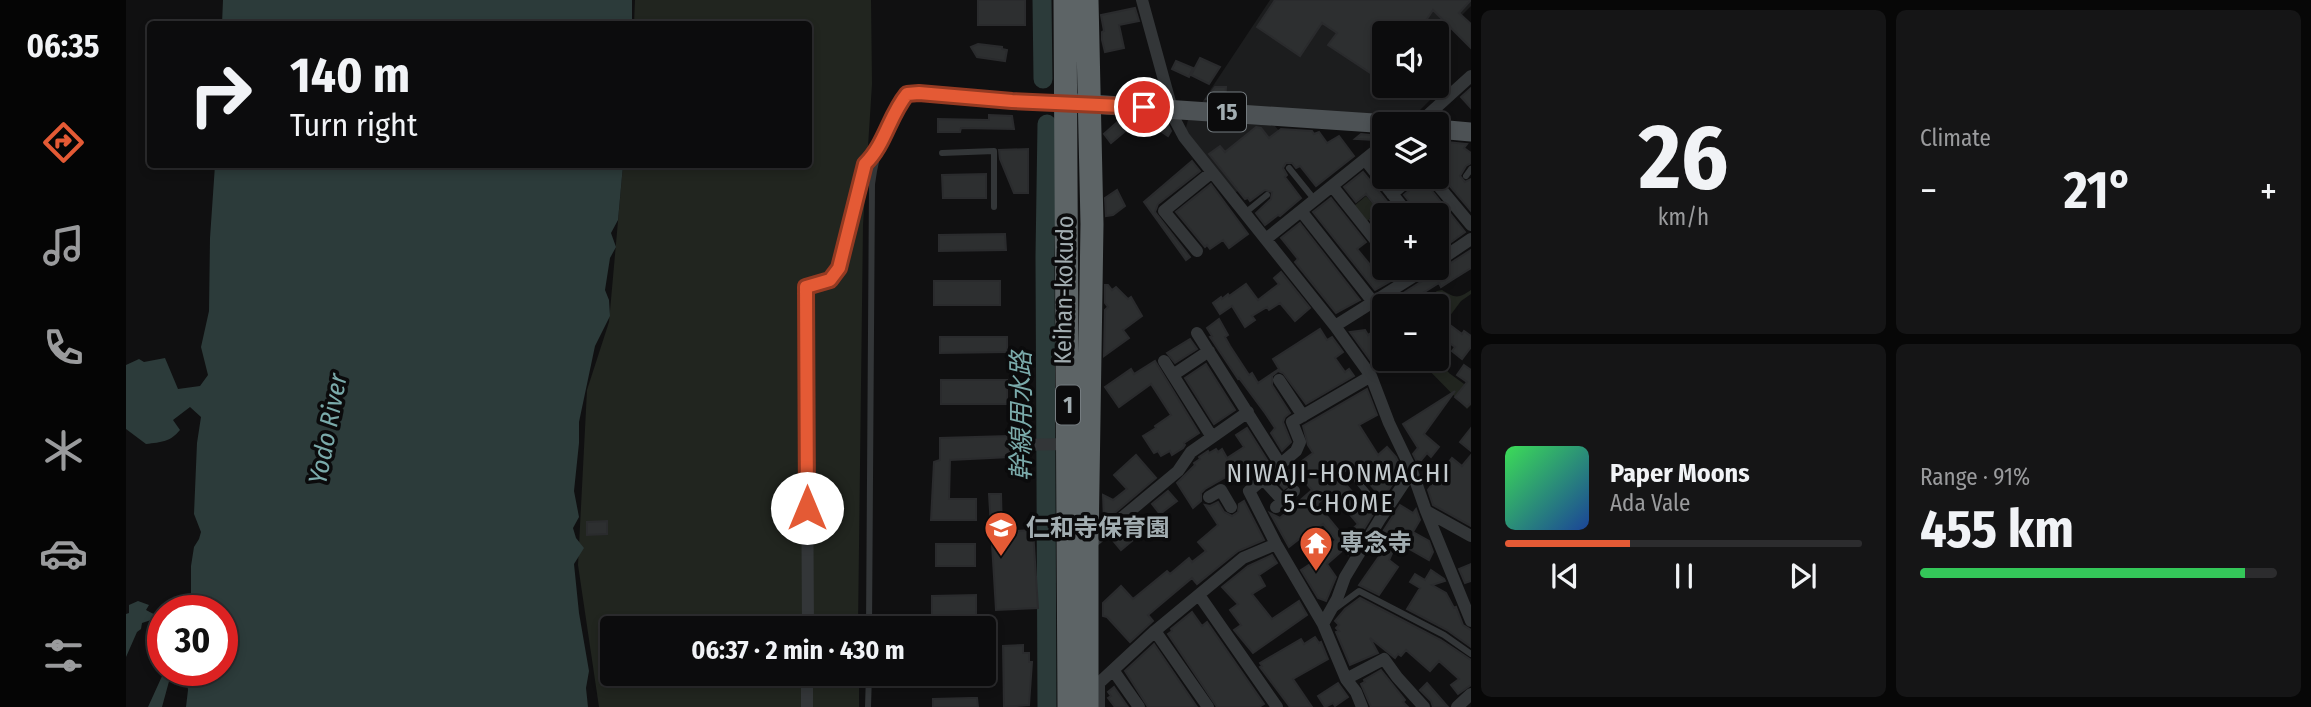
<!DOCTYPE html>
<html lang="en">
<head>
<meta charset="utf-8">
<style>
  :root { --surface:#0c0c0d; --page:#151516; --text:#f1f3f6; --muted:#9a9b9d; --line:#2c2c2e; --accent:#e45a35 }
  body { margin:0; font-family:"Fira Sans Condensed","Noto Sans JP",sans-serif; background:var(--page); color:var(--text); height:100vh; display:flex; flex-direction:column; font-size:26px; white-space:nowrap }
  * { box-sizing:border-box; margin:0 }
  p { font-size:23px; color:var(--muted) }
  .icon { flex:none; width:38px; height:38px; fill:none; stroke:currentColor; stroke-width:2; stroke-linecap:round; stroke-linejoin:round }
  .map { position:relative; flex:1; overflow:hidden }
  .side { display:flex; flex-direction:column; gap:10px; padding:10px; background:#070707; width:840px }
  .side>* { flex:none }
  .top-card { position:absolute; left:21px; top:21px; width:665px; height:147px; border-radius:7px; box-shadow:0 4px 10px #0003,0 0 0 2px var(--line); background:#0c0c0d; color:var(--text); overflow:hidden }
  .fabs { position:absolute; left:1246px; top:21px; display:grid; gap:14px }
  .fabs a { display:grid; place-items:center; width:77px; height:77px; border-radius:7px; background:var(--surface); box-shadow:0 4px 10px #0003,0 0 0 2px var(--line); font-size:35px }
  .speed { position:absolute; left:21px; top:595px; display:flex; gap:14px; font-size:35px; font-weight:700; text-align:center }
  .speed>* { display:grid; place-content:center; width:91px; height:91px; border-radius:50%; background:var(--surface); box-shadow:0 4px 10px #0003,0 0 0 2px var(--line); line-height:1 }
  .speed .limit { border:10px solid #d22; background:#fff; color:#111 }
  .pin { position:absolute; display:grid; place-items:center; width:60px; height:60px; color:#fff; margin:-30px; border:4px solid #fff; border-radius:50%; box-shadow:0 2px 7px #0007 }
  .me { position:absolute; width:77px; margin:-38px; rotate:0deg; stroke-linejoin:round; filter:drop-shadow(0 0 5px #0008) }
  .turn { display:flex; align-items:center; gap:24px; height:147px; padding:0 28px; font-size:32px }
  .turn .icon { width:91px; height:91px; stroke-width:2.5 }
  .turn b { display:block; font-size:49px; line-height:60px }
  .big { font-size:52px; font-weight:700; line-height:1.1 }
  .side .tile { flex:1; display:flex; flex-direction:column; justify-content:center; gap:10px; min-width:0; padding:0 24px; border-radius:10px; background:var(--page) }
  .side .dial { align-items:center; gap:0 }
  .dial b { font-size:91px; line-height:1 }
  .song { display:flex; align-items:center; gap:21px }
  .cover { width:84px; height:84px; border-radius:10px; background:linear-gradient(135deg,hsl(130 70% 55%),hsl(220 70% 35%)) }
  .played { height:7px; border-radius:4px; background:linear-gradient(90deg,var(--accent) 35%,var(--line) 35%) }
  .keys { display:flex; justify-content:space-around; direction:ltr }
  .heat { display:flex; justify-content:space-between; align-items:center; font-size:38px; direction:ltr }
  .charge { height:10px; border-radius:5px; background:linear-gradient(90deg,#34c759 91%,var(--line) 0) }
  .side .tiles { flex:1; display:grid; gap:10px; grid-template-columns:repeat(2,1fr) }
  .trip { position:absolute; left:474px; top:616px; width:396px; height:70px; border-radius:7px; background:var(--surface); box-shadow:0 4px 10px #0003,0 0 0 2px var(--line); font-weight:700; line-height:70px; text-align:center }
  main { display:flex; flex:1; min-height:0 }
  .tab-bar { display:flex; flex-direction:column; width:126px; justify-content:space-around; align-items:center; background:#050505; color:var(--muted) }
  .tab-bar .icon { width:49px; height:49px }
  .tab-bar .on { color:var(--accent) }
  .tab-bar b { font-size:32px; color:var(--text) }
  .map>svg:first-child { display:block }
  .built { fill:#1c1d1e }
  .green { fill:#21251f }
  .water { fill:#2c3b3a }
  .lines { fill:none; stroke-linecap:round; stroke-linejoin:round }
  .river { stroke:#2c3b3a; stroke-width:19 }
  .building { fill:#2d2f30; stroke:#2a2b2d; stroke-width:2; fill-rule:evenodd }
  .lane { stroke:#333638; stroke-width:6 }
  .street { stroke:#333638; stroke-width:12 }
  .primary { stroke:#4d5255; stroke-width:19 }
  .highway { stroke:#5d6466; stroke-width:23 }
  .route-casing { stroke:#943a22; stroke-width:18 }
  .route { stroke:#e45a35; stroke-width:12 }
  .labels { text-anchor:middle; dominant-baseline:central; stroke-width:7; stroke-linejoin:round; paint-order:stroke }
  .shield { fill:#0b0b0c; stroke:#757c80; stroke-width:2 }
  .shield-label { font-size:23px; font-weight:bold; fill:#a2adb1 }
  .street-label { font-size:24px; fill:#a2adb1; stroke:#0b0b0c }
  .poi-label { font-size:24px; font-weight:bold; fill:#a2adb1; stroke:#0b0b0c; text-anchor:start }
  .water-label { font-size:26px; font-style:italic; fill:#7aaaaa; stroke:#0b0b0c }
  .neighbourhood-label { font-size:26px; letter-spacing:2px; fill:#c3cacd; stroke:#0b0b0c }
</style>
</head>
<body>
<main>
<nav class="tab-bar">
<b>06:35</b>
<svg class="icon on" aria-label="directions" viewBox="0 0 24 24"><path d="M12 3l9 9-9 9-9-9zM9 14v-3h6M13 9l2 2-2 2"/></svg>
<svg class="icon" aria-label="music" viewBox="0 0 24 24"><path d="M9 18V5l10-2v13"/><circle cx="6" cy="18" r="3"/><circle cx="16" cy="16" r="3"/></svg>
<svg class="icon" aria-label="phone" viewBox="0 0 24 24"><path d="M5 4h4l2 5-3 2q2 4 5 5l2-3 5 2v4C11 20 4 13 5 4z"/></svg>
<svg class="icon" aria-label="climate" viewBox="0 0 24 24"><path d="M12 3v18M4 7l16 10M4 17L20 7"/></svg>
<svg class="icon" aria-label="car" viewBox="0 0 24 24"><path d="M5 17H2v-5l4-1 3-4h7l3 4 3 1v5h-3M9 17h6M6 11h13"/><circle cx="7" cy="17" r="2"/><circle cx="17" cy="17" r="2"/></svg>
<svg class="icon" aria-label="filters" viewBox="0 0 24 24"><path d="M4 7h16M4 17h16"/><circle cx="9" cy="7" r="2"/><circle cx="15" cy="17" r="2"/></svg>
</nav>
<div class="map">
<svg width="1345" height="707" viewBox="0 0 1345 707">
  <rect width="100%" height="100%" fill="#101011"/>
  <!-- built -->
  <path class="built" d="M1144,0H1345V6L1323,28L1309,20L1299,33H1258V86H1311V73L1323,81L1288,116L1075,104Z
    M1062,120L1149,126L1167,148L1109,193L1059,131Z"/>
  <!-- green -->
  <path class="green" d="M509,0H745L746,84L737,225L732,628H486V674H733V707H473L452,565L461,390L483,322L497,165L682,164V24H508Z
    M1240,196L1253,211L1241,221L1228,206Z
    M1316,290C1329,298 1332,299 1345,290V294L1335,301L1311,333V306H1288L1311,291Z
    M1311,357L1323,373L1345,389V405L1341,409L1292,359Z"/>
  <!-- water -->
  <path class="water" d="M97,0H506V24H96Z
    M89,165H497L492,220L485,233L490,247L484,258L479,290L483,300L484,316L469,346L453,422V443L448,491L453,517L447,528L450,538L458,548L448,564L453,613L463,671L460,688L462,707H60L62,690L60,673L48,671L45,674L36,707H22L37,674V659V670H96V611H65V566L68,547L73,539L75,532L68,514L71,443L75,417L64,407L47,420L54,430C44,442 36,442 20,444L0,429V365L13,359L18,362L39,358L52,389L74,386L82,375L75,347L83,311L84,238Z
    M12,601L23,605L20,610L37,619V630L34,622L28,619L16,623L15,629L11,632L0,657V614L3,613V605Z"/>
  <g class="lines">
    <!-- river -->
    <path class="river" d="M916,0L917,79
      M921,124L919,257L921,707"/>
  </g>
  <!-- building -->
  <path class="building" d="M852,0H899V25H852Z
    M1149,0H1345L1333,13L1345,24V48L1307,10L1295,28L1303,33H1258V56L1246,74L1202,45L1211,33L1196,23L1174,56L1131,27Z
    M1009,8L1013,21L993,25L998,48L979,52L976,40V32L978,31L975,15Z
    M852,44L876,47V49L881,50L879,61L851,57L845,47Z
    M1074,58L1094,67L1083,84L1065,75Z
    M1050,61L1067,68L1063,77L1046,69Z
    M1089,87H1100L1099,101L1080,99Z
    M1345,88V108L1335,97Z
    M863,115L886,116L888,129L835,128L834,132H812V119L863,120Z
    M995,119L1003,128L985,143L978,134Z
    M1030,121H1040L1045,131L1042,136L1027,126Z
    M1130,127L1135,128L1143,138L1155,129L1186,131L1188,134L1193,132L1201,143L1213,136L1228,156L1190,186L1174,166L1170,168L1166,163H1160L1157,168L1161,175L1159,177L1175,198L1154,216L1152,215L1139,225L1130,213L1145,199L1146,192L1139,190L1124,201L1122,198L1119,199L1083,154L1094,146L1099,152Z
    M1235,134L1254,136L1249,140L1229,139Z
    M1311,141L1341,144L1338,148L1345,153V163L1340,166L1334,176L1339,182L1345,179V211L1311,171Z
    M902,149V193H888L874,159L873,150Z
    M1066,161L1074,171L1032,204L1029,212L1064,257L1060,260L1018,202Z
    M1237,172L1272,215H1258V237L1244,220L1254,212L1240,194L1230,202L1218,187Z
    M860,174V198H817L816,175Z
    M1295,177L1339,232L1321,245L1320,243L1316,246L1311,239V215H1292L1290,210L1278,195L1292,183Z
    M1085,184L1122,234L1103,248L1097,240L1084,249L1081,245L1079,247L1050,212Z
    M991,190L999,206L987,215L980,216L979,198Z
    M1205,198L1240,242L1231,249L1245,266L1254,259L1258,260V268H1263L1267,275L1263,278L1265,281L1249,290L1187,212Z
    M1174,223L1234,300L1210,313L1169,262L1172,259L1155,238Z
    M879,234L880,250L813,251V235Z
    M1345,250V268L1326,280L1315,287L1313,283L1276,306H1257Z
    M1155,272L1184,308L1169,321L1154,303L1143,310L1141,307L1126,316L1129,320L1119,327L1106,306L1094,314L1087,303L1095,297L1096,299L1102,294L1103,296L1120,284L1132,300L1153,284L1148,278Z
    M808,281H874V305H808Z
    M979,285H982L986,290L990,287L1002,299L1005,297L1016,316L997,330L1003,338L978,356L979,310L982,307L979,303Z
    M1093,319L1102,335L1099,337L1104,346L1123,375L1126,373L1132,383L1153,369L1147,359L1194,329L1201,340L1206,337L1217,352L1209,358L1219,372L1223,369L1228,376L1180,404L1157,373L1152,371L1146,376V385L1164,413L1159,417L1157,422L1165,442L1156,451L1145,433L1149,428L1139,413L1113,378L1112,379L1084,337L1086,336L1081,328Z
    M1324,325L1336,334L1338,331L1345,336V347L1336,359L1326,351L1329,347L1315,337Z
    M1239,330L1242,335L1249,330H1258V362L1250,368L1224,332Z
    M814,337H881V352L814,353Z
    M1064,339L1071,349L1049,363L1041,353Z
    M1029,361L1073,433L1058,443L1059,445L1057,448L1046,455L1044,451L1035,456L1032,451L1028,453L1017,436L1030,428L1029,426L1045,415L1025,384L993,407L979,387L1005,369L1008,374Z
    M1080,364L1109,410L1088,424L1059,378Z
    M1338,365L1345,370V403L1341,407L1329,397L1341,382L1331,375Z
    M815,380H881V404H815Z
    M1241,389L1251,415L1233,425L1252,455L1261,447L1270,457L1276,470L1255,501L1250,494V491L1228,466L1212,475L1237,505L1241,502L1249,511L1222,555L1217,550L1201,564L1210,577L1200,601L1192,598L1175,570L1195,557L1193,555L1210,540L1197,524L1179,538L1177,536L1163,547L1144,513L1154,518L1186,490L1175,477L1158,489L1150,480L1187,453L1182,445L1177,426ZM1205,492L1232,524L1218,537L1191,504Z
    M1329,391L1298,434L1313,447L1305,457L1301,453L1292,464L1287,454L1292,448L1277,424Z
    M1121,428L1143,463L1123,479L1117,470L1101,480L1100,477L1079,489L1075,493V501L1067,508L1051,483L1069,465L1068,463L1074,459L1073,457L1082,451L1083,453L1090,449L1092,452L1096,449L1101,458L1118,447L1110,435Z
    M1345,428V451L1334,442Z
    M883,436L884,457L824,460L823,499H850V520H805L808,462L814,460V438Z
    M1010,455L1030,478L978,522L977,495L987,500L1001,489L988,475Z
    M1345,455V526L1307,505L1302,490L1326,458L1336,466Z
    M1042,491L1051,501L1034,514L1026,504Z
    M863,494H875L876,532L907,530L912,608L870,610Z
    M1118,501L1138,540L1112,551L1071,584L1066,578L1022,615L1027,621L1004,642L981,617L977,616V603L995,586L1007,599L1041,571L1044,574L1063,558L1066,562L1080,551L1072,542L1092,525L1079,505L1084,506L1092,502L1098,512L1106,516L1112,512L1113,504Z
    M1274,505L1287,513L1290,509L1294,520L1287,532L1303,541L1307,552L1303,560L1271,542L1263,560L1272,567L1253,595L1233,585L1261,545L1256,543L1260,535L1256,533Z
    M1010,517L1020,529L995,550L985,538Z
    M481,521V534L461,535V522Z
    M810,544H849V566H810Z
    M1146,555L1151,563L1133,575L1139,586L1126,594L1146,619L1173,601L1181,615L1127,653L1108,630L1115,625L1104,610L1112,604L1096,587L1122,566Z
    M1345,564V581L1339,583L1333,569Z
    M1305,570L1318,579L1319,581L1306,585L1320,593L1328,608L1330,607L1337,625L1345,630V647L1321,630L1281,609L1294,588L1284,582L1289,574L1299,580Z
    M850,595V619L806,620V596Z
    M1234,598L1315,640L1345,660V685L1332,694L1325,685L1333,679L1313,661L1304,671L1280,650L1275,656L1272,654L1269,658L1244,638L1252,653L1224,665L1210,632L1213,631L1210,628L1213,625L1209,621L1219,609Z
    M1066,612L1076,626L1081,622L1138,704L1133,707H1091L1042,634L1046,631L1045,629Z
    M1189,637L1193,643L1195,642L1202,659L1167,679L1186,707H1164L1134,667L1136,666L1134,663L1175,639L1178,644Z
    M1028,644L1071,707H1022L999,671Z
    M897,645V653H903V662H906L903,705L878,707L877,646Z
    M1255,670L1279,700L1277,702L1282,707H1245L1235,684L1239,682L1238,680Z
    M1212,683L1222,697L1209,706L1207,703L1199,707L1192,696Z
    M1301,683L1322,707H1307L1305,701L1294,690Z
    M988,687L1002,707H989L982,698L985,696L982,692Z
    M845,698H851L852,707H807V699Z"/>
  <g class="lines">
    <!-- lane -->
    <path class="lane" d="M816,153L868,151V207
      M1163,168L1188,199
      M1340,176L1345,169
      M1119,213L1141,195
      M680,287L704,280L713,268L739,164L750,154
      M1225,473L1257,512
      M1210,608L1233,591L1318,635L1345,654
      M743,628L746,184C750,153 760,120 781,95L793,93L886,101L934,102
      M742,707L743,674"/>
    <!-- street -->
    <path class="street" d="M1016,0L1049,120L1058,137L1209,326L1245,376L1263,423L1286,471L1300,511L1345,621
      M1292,124L1345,76
      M1240,161L1283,215
      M1305,177L1345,225
      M1207,187L1258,251
      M1266,194L1286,177
      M1175,211L1247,302
      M1140,239L1258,144
      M1071,251L1038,211L1086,172
      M1311,262L1345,239
      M1272,268L1282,280
      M680,287L682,628
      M1209,326L1301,268
      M1071,333L1154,464
      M1038,361L1086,437
      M1047,375L1083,351
      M1153,380L1177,416
      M894,445L942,444
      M1138,480L1157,501
      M1083,497L1095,490L1105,507
      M1150,507L1168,491
      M1300,511L1345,536
      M962,546L1052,471L1065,452L1122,412
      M1073,595L1151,707
      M1197,624L1211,599L1219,577L1254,519L1286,471
      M1029,631L1082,707
      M987,670L1013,707
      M1220,679L1258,659L1271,677L1298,707
      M973,683V707
      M961,686L973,683L1029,631L1117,558L1150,544
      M681,707V674
      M1236,707L1230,692L1220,679L1197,624L1150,544L1123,491L1170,451L1174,442L1166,422L1245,376
      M1331,707L1345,694"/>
    <!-- primary -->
    <path class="primary" d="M950,103L1263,124
      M1311,129L1345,132"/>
    <!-- highway -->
    <path class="highway" d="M939,0L943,707
      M961,0L966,224L961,547V707"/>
  </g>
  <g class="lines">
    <defs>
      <path id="route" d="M681,508L680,287L704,280L713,268L739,164C759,145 763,116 781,94L793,93L886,101L1018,107"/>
    </defs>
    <!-- route casing -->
    <use href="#route" class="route-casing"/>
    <!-- route -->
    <use href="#route" class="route"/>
  </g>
  <!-- icons -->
  <defs>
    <symbol id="school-pin" viewBox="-11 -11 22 30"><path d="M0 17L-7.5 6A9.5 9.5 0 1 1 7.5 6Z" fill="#e45a35" stroke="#0b0b0c"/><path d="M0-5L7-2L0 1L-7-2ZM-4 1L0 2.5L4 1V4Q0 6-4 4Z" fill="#fff"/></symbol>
    <symbol id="temple-pin" viewBox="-11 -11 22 30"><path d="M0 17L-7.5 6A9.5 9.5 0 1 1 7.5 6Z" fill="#e45a35" stroke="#0b0b0c"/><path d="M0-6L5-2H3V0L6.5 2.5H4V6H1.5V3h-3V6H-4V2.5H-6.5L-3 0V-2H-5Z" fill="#fff"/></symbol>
  </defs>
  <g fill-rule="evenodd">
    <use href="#school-pin" x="856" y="509" width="38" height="52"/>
    <use href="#temple-pin" x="1171" y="524" width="38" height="52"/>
  </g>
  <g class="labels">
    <!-- shield labels -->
    <g class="shield">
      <rect x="1082" y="92.5" width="38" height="39" rx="5"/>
      <rect x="930" y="385.5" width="24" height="39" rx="5"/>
    </g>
    <g class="shield-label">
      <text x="1101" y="112">15</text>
      <text x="942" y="405">1</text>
    </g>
    <!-- street labels -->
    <g class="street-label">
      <text transform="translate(938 290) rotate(-89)">Keihan-kokudo</text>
    </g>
    <!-- poi labels -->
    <g class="poi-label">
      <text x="900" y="528">仁和寺保育園</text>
      <text x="1214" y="543">専念寺</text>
    </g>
    <!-- water labels -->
    <g class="water-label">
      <text transform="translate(895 416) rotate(-90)">幹線用水路</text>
      <text transform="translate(202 429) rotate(-79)">Yodo River</text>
    </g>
    <!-- neighbourhood labels -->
    <g class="neighbourhood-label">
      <text x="1213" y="473">NIWAJI-HONMACHI<tspan x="1213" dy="30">5-CHOME</tspan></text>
    </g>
  </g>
</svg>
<div class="fabs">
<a><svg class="icon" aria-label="sound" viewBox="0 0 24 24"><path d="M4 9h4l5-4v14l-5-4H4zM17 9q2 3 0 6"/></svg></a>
<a><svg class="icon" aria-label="layers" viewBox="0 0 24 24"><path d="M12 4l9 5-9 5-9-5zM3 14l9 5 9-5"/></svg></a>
<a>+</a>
<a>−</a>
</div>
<div class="speed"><div class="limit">30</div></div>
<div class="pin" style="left:1018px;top:107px;background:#d93025"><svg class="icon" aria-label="arrive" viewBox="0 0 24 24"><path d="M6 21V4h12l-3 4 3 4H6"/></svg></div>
<svg class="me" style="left:681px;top:508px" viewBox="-20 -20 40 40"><circle r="19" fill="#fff"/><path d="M0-13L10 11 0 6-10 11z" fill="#e45a35"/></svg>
<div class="trip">06:37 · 2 min · 430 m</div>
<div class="top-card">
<div class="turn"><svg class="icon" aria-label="right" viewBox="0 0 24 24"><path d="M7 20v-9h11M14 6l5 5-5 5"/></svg><div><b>140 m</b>Turn right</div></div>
</div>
</div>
<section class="side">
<div class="tiles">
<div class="tile dial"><b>26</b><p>km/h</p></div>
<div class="tile"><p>Climate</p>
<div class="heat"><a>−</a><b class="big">21°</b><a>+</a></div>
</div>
<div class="tile">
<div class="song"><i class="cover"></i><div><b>Paper Moons</b><p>Ada Vale</p></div></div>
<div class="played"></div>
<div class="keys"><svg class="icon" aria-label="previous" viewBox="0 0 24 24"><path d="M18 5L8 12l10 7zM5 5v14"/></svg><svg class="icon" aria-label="pause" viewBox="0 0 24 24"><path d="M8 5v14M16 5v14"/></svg><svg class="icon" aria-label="next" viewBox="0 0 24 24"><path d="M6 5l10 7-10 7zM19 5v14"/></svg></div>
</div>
<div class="tile"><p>Range · 91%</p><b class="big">455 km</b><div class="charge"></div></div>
</div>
</section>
</main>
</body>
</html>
